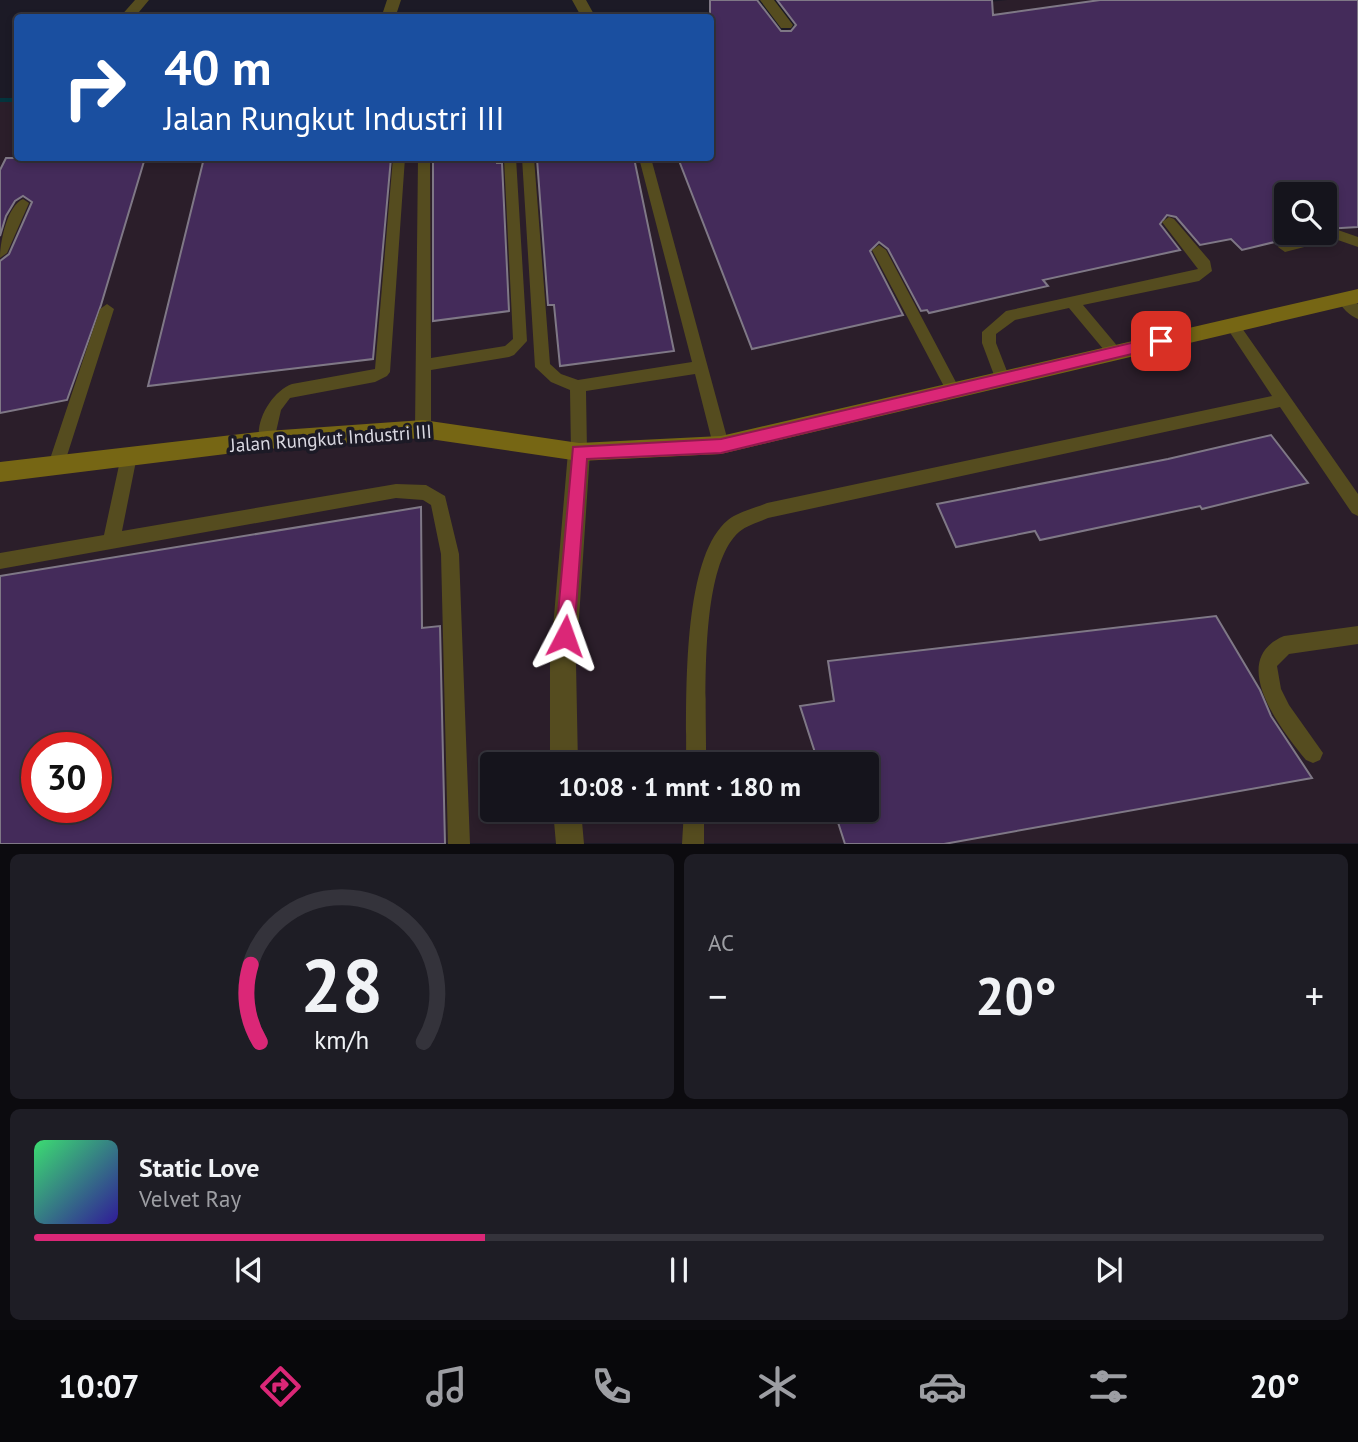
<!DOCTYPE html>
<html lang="id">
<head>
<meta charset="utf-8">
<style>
  :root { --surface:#15141c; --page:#1e1d25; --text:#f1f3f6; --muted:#9d9ea3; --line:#34333b; --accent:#db2777 }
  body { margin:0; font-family:"PT Sans",sans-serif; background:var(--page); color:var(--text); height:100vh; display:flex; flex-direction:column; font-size:26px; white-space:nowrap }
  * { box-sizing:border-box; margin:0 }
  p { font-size:23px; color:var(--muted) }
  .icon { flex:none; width:38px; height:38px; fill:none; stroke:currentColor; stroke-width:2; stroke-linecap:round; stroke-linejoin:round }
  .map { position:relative; height:844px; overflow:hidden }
  .drawer { display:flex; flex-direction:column; gap:10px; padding:10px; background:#0c0b0f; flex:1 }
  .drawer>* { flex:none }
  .hud { position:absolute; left:14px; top:14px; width:700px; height:147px; border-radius:7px; box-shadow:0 4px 10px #0003,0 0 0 2px var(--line); background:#1a4fa0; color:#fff; overflow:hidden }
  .buttons { position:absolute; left:1274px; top:182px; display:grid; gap:14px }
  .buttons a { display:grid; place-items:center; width:63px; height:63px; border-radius:7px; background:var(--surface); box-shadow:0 4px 10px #0003,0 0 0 2px var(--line); font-size:35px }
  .speed { position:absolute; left:21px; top:732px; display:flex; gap:14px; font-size:35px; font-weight:700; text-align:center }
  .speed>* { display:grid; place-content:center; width:91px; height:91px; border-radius:50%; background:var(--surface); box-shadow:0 4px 10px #0003,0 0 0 2px var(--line); line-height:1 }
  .speed .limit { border:10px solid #d22; background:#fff; color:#111 }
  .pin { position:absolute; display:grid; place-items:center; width:60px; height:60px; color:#fff; margin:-30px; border-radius:14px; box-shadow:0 4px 10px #0006 }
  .me { position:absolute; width:77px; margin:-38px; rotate:4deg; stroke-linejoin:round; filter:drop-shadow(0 0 5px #0008) }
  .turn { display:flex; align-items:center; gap:24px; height:147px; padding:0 35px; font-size:32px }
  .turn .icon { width:91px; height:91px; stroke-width:2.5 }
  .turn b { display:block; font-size:49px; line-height:60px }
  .big { font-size:52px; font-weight:700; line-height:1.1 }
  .drawer .card { flex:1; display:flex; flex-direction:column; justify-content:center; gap:10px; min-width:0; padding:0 24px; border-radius:10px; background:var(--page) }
  .drawer .dial { align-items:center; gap:0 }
  .dial svg { height:182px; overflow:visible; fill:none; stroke:var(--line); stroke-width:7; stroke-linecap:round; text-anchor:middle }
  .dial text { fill:var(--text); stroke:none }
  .song { display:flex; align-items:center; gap:21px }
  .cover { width:84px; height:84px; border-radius:10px; background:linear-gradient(135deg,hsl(140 70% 55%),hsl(250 70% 35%)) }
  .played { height:7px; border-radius:4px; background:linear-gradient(90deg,var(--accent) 35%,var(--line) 35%) }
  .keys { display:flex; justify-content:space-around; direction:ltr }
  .heat { display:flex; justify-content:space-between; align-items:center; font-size:38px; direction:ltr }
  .drawer .tiles { flex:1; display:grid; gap:10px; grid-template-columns:1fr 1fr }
  .card:last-child { grid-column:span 2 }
  .trip { position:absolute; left:480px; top:752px; width:399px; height:70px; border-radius:7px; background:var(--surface); box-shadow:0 4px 10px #0003,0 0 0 2px var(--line); font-weight:700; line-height:70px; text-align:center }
  .menu { display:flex; height:112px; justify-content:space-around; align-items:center; background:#08080b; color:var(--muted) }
  .menu .icon { width:49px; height:49px }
  .menu .selected { color:var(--accent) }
  .menu b { font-size:32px; color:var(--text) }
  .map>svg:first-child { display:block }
  .industrial { fill:#2b1e2a; fill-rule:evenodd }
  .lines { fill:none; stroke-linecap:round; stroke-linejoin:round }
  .stream { fill:#03343d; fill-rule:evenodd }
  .building { fill:#442b5a; stroke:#7f7886; stroke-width:2; fill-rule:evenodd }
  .lane { fill:#554c1f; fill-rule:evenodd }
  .street { fill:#554c1f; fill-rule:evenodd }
  .secondary { fill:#766614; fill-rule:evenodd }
  .route { fill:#db2777; stroke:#8e194d; stroke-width:2 }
  .labels { text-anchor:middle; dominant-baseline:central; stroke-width:7; stroke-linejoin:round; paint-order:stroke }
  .street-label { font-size:19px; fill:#dad9e2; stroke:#1c1a26 }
</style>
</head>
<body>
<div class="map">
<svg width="1358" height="844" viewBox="0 0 1358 844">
  <rect width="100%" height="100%" fill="#1c1a26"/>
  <!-- industrial -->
  <path class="industrial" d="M1007,0H1358V843H0V102L17,101L18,158H710L711,52L818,21ZM1286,194H1325V233H1286ZM37,747H96V807H37ZM492,765H866V810H492Z"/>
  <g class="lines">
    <!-- stream -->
    <path class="stream" d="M0,98H18V102H0Z"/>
  </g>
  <!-- building -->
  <path class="building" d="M710,0H757L781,31H791L796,25L777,0H992L993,15L1100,0H1358V227L1325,229V194H1286V233H1311L1242,250L1231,239L1200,245L1176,217L1167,215L1160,224L1180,250L1043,280L1048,286L929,313L927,310L921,311L888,249L879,242L870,251L903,315L752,349L678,158H710Z
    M6,158H145L101,305L67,400L0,413V261L9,254L32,202L23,196L15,201L6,216L0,236V170Z
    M204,158H391L373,359L148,386Z
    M433,158H497V163H502L509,311L433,321Z
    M550,158H634L674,351L560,366L554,305H548L537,159Z
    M1271,435L1308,483L1202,509L1200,506L1040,540L1035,531L956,547L937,504L1168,459Z
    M421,507L422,628L440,626L445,844H0V576ZM37,747H96V807H37Z
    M1216,616L1260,690L1271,716L1312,778L944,844H845L834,810H866V765H819L800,706L834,701L828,661Z"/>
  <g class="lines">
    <!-- lane -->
    <path class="lane" d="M393,158H405L390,372L387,376L375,382L290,398L281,410L273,445L267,447L261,445C252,424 272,391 292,384L375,369Z
      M418,158H430L431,358L505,346L513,339L504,158H516L527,341L514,355L509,357L431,370V429L429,434L423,436L417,434L415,429Z
      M522,158H534L550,364L561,374L578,380L692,362L639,158H651L729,445L727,450L721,452L715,450L713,445L695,374L586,391L587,452L585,457L579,459L573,457L571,452L570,390L551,382L535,367Z
      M23,199L29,203L7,253L0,258C0,242 7,206 23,199Z
      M1169,217L1174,219L1210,261L1212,271L1199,281L1083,305L1119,348L1121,352L1119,356H1109L1069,308L1015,320L996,334V343L1010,379L1007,383H997L982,343V332L1006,311L1198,269L1162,222Z
      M1335,229L1358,237V247L1335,239L1285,252L1278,247L1280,244Z
      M879,245L886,250L958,386L961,390L958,394H948L872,250Z
      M1344,294L1358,304V319C1350,316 1341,307 1337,299L1339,295Z
      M107,304L114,309L64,465L62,470L56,472L50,470L48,465L100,309Z
      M1232,319L1237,321L1358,494V516L1352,513L1280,407L768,518C759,522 747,525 739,532C697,569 707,711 706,765H686C687,707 680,559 728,520C738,512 755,508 767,503L1272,396L1225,325Z
      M129,449L135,451L137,456L122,531L396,484L426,485L445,496L459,554L470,844H448L441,554L431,505L423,500L396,498L0,569V553L104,535L121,456L123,451Z
      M1358,626V644L1289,654L1277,666L1281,689L1289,705L1323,753L1320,760L1313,763L1306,760C1282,731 1226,660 1284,636Z
      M684,810H704V844H682Z"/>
    <!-- street -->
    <path class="street" d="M135,0H149L134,18H119Z
      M387,0H401L395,18H381Z
      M572,0H586L596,18H582Z
      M760,0H774L793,25L791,28H781Z
      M579,443L587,445L590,452L576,663L578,765H550V663L568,452L571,445Z
      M553,810H581L584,844H556Z"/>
    <!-- secondary -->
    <path class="secondary" d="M1358,289V303L721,454L579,461L423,438L267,449L0,482V462L267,431L423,420L579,443L721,436Z"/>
  </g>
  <!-- route -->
  <path class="route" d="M1161,336L1169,341L1161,347L721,453L587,459L574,636L572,643L565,646L558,643L556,636L573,447L721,439Z"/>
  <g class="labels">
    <!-- street labels -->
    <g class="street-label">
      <text transform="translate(331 438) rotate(-4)">Jalan Rungkut Industri III</text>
    </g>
  </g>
</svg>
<div class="buttons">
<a><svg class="icon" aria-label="search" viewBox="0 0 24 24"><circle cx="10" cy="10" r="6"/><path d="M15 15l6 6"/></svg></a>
</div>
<div class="speed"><div class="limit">30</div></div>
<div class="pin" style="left:1161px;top:341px;background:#d93025"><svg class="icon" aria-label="arrive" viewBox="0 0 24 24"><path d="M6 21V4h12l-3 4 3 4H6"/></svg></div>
<svg class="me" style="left:565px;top:636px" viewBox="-20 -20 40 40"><path d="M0-17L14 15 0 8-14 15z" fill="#db2777" stroke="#fff" stroke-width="4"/></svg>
<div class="trip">10:08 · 1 mnt · 180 m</div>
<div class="hud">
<div class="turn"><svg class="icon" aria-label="right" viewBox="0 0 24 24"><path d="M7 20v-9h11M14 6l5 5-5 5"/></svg><div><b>40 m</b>Jalan Rungkut Industri III</div></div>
</div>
</div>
<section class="drawer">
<div class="tiles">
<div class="card dial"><svg viewBox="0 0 100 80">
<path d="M14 69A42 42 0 1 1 86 69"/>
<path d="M14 69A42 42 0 0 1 10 35" stroke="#db2777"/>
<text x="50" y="56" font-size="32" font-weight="700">28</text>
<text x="50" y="72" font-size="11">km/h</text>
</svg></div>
<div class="card"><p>AC</p>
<div class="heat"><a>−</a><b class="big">20°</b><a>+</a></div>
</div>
<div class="card">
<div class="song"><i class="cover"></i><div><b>Static Love</b><p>Velvet Ray</p></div></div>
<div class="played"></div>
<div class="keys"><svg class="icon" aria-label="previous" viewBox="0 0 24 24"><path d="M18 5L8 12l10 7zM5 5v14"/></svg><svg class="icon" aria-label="pause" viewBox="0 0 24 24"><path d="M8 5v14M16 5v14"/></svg><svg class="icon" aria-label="next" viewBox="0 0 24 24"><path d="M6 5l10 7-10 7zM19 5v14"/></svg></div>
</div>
</div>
</section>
<nav class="menu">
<b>10:07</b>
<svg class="icon selected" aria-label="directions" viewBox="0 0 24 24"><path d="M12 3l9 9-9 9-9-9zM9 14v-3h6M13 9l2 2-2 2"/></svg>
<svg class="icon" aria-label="music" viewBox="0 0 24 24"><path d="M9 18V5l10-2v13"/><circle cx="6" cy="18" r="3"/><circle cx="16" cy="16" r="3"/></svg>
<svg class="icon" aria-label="phone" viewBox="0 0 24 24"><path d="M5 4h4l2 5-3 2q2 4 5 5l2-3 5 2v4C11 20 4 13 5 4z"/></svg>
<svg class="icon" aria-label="climate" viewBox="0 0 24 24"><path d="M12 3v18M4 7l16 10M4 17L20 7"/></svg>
<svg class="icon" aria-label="car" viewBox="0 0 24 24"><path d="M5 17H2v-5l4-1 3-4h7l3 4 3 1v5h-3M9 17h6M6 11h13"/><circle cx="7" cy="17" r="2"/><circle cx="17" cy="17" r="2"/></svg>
<svg class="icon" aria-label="filters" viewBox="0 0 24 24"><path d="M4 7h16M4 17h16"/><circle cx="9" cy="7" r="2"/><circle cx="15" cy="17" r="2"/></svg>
<b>20°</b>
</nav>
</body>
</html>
